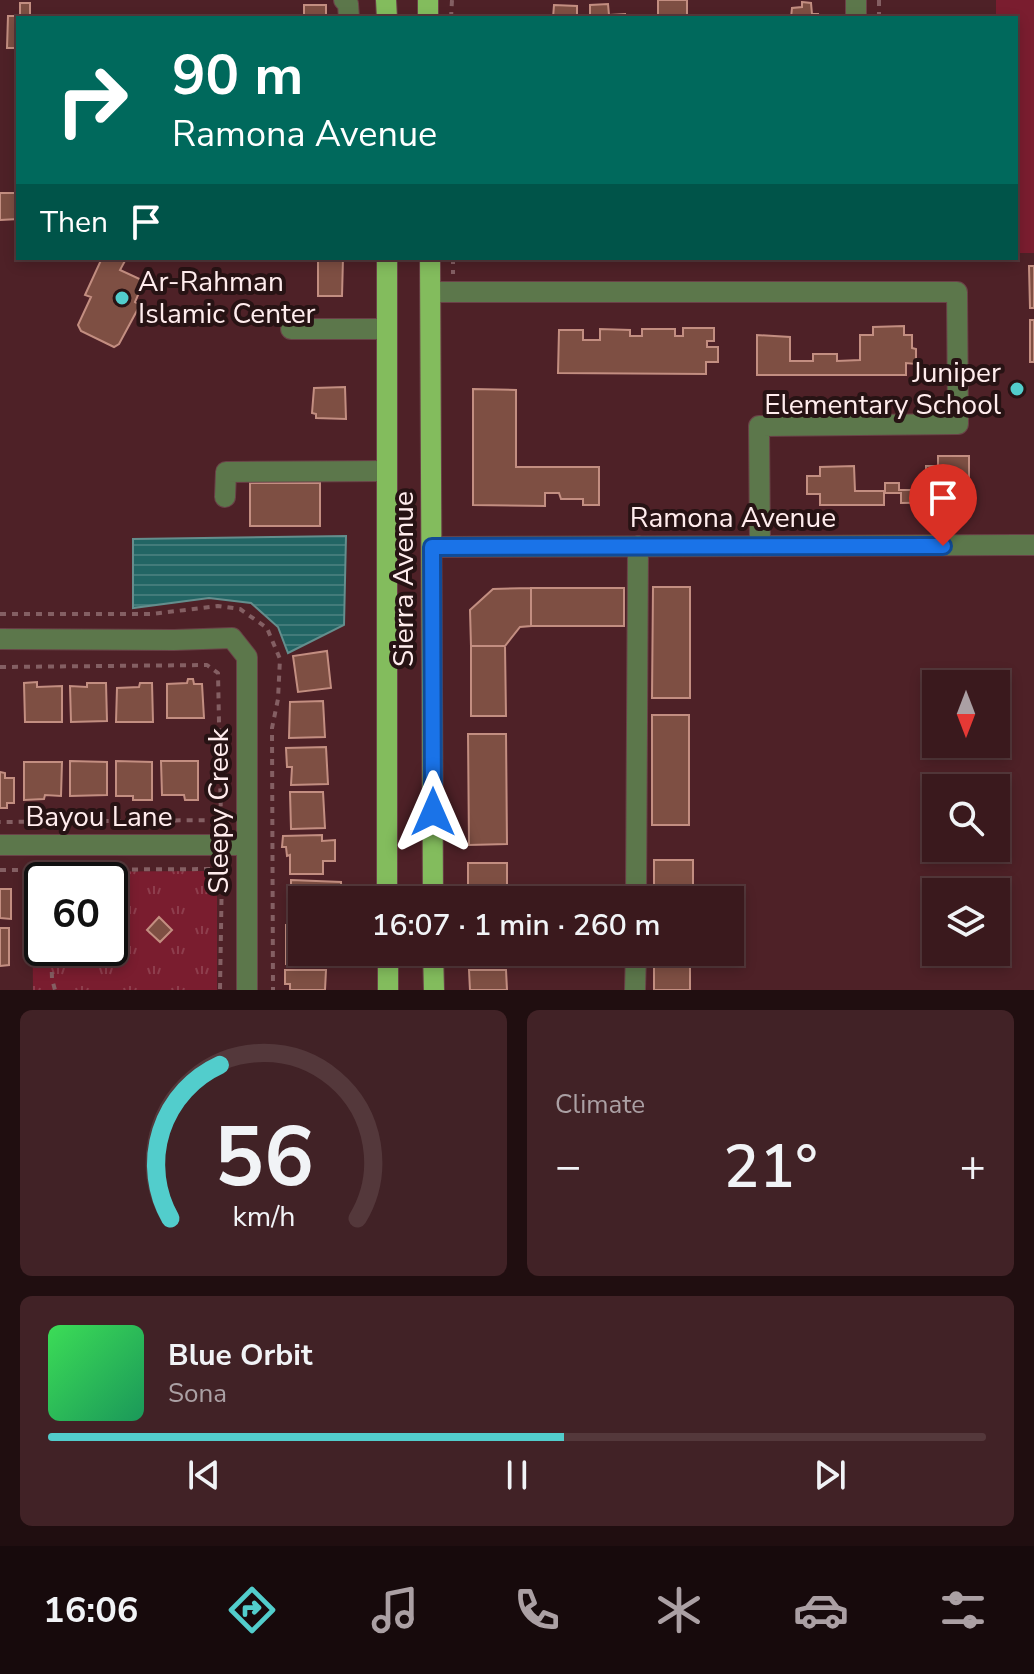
<!DOCTYPE html>
<html lang="en">
<head>
<meta charset="utf-8">
<style>
  :root { --surface:#3a191d; --page:#412226; --text:#f1f3f6; --muted:#aba0a4; --line:#54383b; --accent:#52cdcc }
  body { margin:0; font-family:"Nunito Sans",sans-serif; background:var(--page); color:var(--text); height:100vh; display:flex; flex-direction:column; font-size:30px; white-space:nowrap }
  * { box-sizing:border-box; margin:0 }
  p { font-size:26px; color:var(--muted) }
  .icon { flex:none; width:44px; height:44px; fill:none; stroke:currentColor; stroke-width:2; stroke-linecap:round; stroke-linejoin:round }
  .map { position:relative; height:990px; overflow:hidden }
  .details { display:flex; flex-direction:column; gap:20px; padding:20px; background:#200e10; flex:1 }
  .details>* { flex:none }
  .guide { position:absolute; left:16px; top:16px; width:1002px; height:244px; border-radius:0px; box-shadow:0 4px 12px #0003,0 0 0 2px var(--line); background:#00695c; color:#fff; overflow:hidden }
  .needle { width:52px; rotate:180deg }
  .buttons { position:absolute; left:922px; top:670px; display:grid; gap:16px }
  .buttons a { display:grid; place-items:center; width:88px; height:88px; border-radius:0px; background:var(--surface); box-shadow:0 4px 12px #0003,0 0 0 2px var(--line); font-size:40px }
  .speed { position:absolute; left:24px; top:862px; display:flex; gap:16px; font-size:40px; font-weight:700; text-align:center }
  .speed>* { display:grid; place-content:center; width:104px; height:104px; border-radius:50%; background:var(--surface); box-shadow:0 4px 12px #0003,0 0 0 2px var(--line); line-height:1 }
  .speed .limit { border:4px solid #111; border-radius:12px; background:#fff; color:#111 }
  .pin { position:absolute; display:grid; place-items:center; width:68px; height:68px; color:#fff; margin:-82px -34px; border-radius:50% 50% 50% 0; rotate:-45deg; box-shadow:0 0 8px #0007 }
  .pin .icon { rotate:45deg }
  .me { position:absolute; width:88px; margin:-44px; rotate:0deg; stroke-linejoin:round; filter:drop-shadow(0 0 6px #0008) }
  .turn { display:flex; align-items:center; gap:28px; height:168px; padding:0 24px; font-size:36px }
  .turn .icon { width:104px; height:104px; stroke-width:2.5 }
  .turn b { display:block; font-size:56px; line-height:68px }
  .then { display:flex; align-items:center; height:76px; padding:0 24px; background:#0003; gap:16px; font-size:30px }
  .big { font-size:60px; font-weight:600; line-height:1.1 }
  .details .tile { flex:1; display:flex; flex-direction:column; justify-content:center; gap:12px; min-width:0; padding:0 28px; border-radius:12px; background:var(--page) }
  .details .dial { align-items:center; gap:0 }
  .dial svg { height:208px; overflow:visible; fill:none; stroke:var(--line); stroke-width:7; stroke-linecap:round; text-anchor:middle }
  .dial text { fill:var(--text); stroke:none }
  .song { display:flex; align-items:center; gap:24px }
  .cover { width:96px; height:96px; border-radius:12px; background:linear-gradient(135deg,hsl(130 70% 55%),hsl(150 70% 35%)) }
  .played { height:8px; border-radius:4px; background:linear-gradient(90deg,var(--accent) 55%,var(--line) 55%) }
  .keys { display:flex; justify-content:space-around; direction:ltr }
  .heat { display:flex; justify-content:space-between; align-items:center; font-size:44px; direction:ltr }
  .details .tiles { flex:1; display:grid; gap:20px; grid-template-columns:1fr 1fr }
  .tile:last-child { grid-column:span 2 }
  .trip { position:absolute; left:288px; top:886px; width:456px; height:80px; border-radius:0px; background:var(--surface); box-shadow:0 4px 12px #0003,0 0 0 2px var(--line); font-weight:600; line-height:80px; text-align:center }
  .tab-bar { display:flex; height:128px; justify-content:space-around; align-items:center; background:#170a0c; color:var(--muted) }
  .tab-bar .icon { width:56px; height:56px }
  .tab-bar .active { color:var(--accent) }
  .tab-bar b { font-size:36px; color:var(--text) }
  .map>svg:first-child { display:block }
  .park { fill:url(#park-tufts); fill-rule:evenodd }
  .garden { fill:#7a1d2f }
  .water { fill:url(#water-rules); stroke:#648e8d; stroke-width:2 }
  .building { fill:#7e4f43; stroke:#c38e81; stroke-width:2 }
  .lines { fill:none; stroke-linecap:round; stroke-linejoin:round }
  .minor-casing { stroke:#6a4147; stroke-width:22 }
  .major-casing { stroke:#6a4147; stroke-width:22 }
  .path { stroke:#845f63; stroke-width:4; stroke-dasharray:6 6; stroke-linecap:butt }
  .minor { stroke:#5c774b; stroke-width:20 }
  .major { stroke:#83bc5d; stroke-width:20 }
  .route-casing { stroke:#114b97; stroke-width:20 }
  .route { stroke:#1a73e8; stroke-width:14 }
  .poi-dot { fill:#52cdcc; stroke:#271314; stroke-width:3 }
  .labels { text-anchor:middle; dominant-baseline:central; stroke-width:8; stroke-linejoin:round; paint-order:stroke }
  .poi-label { font-size:28px; fill:#ffeced; stroke:#271314; text-anchor:start }
  .street-label { font-size:28px; fill:#ffeced; stroke:#271314 }
</style>
</head>
<body>
<div class="map">
<svg width="1034" height="990" viewBox="0 0 1034 990">
  <defs>
    <pattern id="park-tufts" width="24" height="20" patternUnits="userSpaceOnUse" patternTransform="scale(2)"><rect width="24" height="20" fill="#7a1d2f"/><path d="M3 7l-1-3M5 7V3M7 7l1-3M15 17l-1-3M17 17v-4M19 17l1-3" fill="none" stroke="#8e3e4d"/></pattern>
    <pattern id="water-rules" width="6" height="5" patternUnits="userSpaceOnUse" patternTransform="scale(2)"><rect width="6" height="5" fill="#226564"/><path d="M0 2.5h6" fill="none" stroke="#437b7a"/></pattern>
  </defs>
  <rect width="100%" height="100%" fill="#4e2127"/>
  <!-- park -->
  <path class="park" d="M206,871L217,883V990H33L32,872ZM42,880H110V948H42Z"/>
  <!-- garden -->
  <path class="garden" d="M996,0H1034V253H1016V18H996Z"/>
  <!-- water -->
  <path class="water" d="M346,536L344,625L288,653L278,627L251,603L209,598L133,608V539Z"/>
  <!-- building -->
  <path class="building" d="M658,0H687V17H675V15H658Z
    M802,2L811,3L812,14H818V18H791L792,8L802,7Z
    M20,3H30V18H18V48H7L8,16H20Z
    M608,4L609,15L625,14V18L590,17V5Z
    M304,5H326V18H304Z
    M554,5L577,6V18H553Z
    M0,193H18V219L0,220Z
    M102,258L126,259L120,270L144,281L135,302L140,305L119,344L114,347L81,331L78,325L91,297L85,295Z
    M318,258H343L342,296H318Z
    M1029,266H1034V308H1030Z
    M1030,320H1034V362H1030Z
    M904,326V335H912V348L916,349V364L906,363V375H757V335L790,337V361H813V354H837V361L860,360V335H873V327Z
    M683,328H714V341H707V347H718V362H706V374L558,373L559,330H583V340H600V329L630,330V336H642V329H675V336H683Z
    M345,387L346,419L316,418V414L312,413L314,388Z
    M473,389L516,390V467H599V505H583V499H561L559,493H545V506L473,505Z
    M938,456H969V502L901,503V493H884V505H820V494H807V476H820V467L854,466L855,491H885V483H899V490H926V466H938Z
    M250,483H320V526H250Z
    M653,587H690V698H652Z
    M531,588V626L520,627L505,646H471L470,610L493,589Z
    M531,588H624V626H531Z
    M471,646H505L506,716H471Z
    M327,651L331,688L298,692L293,656Z
    M188,679H193L194,684H202L204,718H167V684L187,683Z
    M37,682V687L62,686V722H25L24,683Z
    M87,683H106L107,721L71,722L70,686L87,687Z
    M140,683H152L153,722H116L117,688L139,687Z
    M323,701L325,737L289,738L290,702Z
    M652,715H689V825H652Z
    M468,734H506L507,844L469,845Z
    M326,747L328,784L291,785L292,767H287L286,748Z
    M70,761L107,762V795L70,796Z
    M116,761L152,762V800H133V796H116Z
    M161,761H198V800H185L184,795H162Z
    M24,762H62L61,796L45,795L44,799L24,800Z
    M0,772L5,773V778H14V803H7V808H0Z
    M290,792H323L325,828L291,829Z
    M322,835V841L335,840V861H323V874H290V855L287,856L286,847H282L283,836Z
    M654,860H693V900H654Z
    M468,863H507V900H468Z
    M291,880L341,882L342,900H302V918H296V900L291,901Z
    M0,889H11V919L0,918Z
    M159,917L172,930L160,942L147,930Z
    M286,925H302V952H334V959H321V962L286,964Z
    M0,928H9V965L0,966Z
    M654,967H690V990H654Z
    M285,970H326L325,990H290V984H285Z
    M469,970H506L507,990H470Z"/>
  <g class="lines">
    <defs>
      <path id="minor" d="M344,0L348,4L349,18
        M856,0V18
        M431,292H957L958,424L759,426L760,546
        M291,329H387
        M225,497L226,472L387,471
        M432,547L1034,545
        M0,639L174,640L232,638L247,657V990
        M0,845H247
        M636,900L638,546
        M635,990L636,952"/>
      <path id="major" d="M386,0L387,18
        M428,18V0
        M387,258V900
        M430,258L433,900
        M388,952V990
        M433,952L434,990"/>
    </defs>
    <!-- minor casing -->
    <use href="#minor" class="minor-casing"/>
    <!-- major casing -->
    <use href="#major" class="major-casing"/>
    <!-- path -->
    <path class="path" d="M879,0V18
      M451,18L452,0
      M453,258V274
      M0,614H152L218,606L240,609L267,628L280,659L278,699L272,728L273,990
      M0,667L207,665L218,673L221,820L0,822
      M0,870L222,869L220,990
      M50,870V880
      M51,948L52,979L55,990"/>
    <!-- minor -->
    <use href="#minor" class="minor"/>
    <!-- major -->
    <use href="#major" class="major"/>
  </g>
  <g class="lines">
    <defs>
      <path id="route" d="M433,812L432,547L943,546"/>
    </defs>
    <!-- route casing -->
    <use href="#route" class="route-casing"/>
    <!-- route -->
    <use href="#route" class="route"/>
  </g>
  <!-- markers -->
  <g class="poi-dot">
    <circle cx="122" cy="298" r="8"/>
    <circle cx="1017" cy="389" r="8"/>
  </g>
  <g class="labels">
    <!-- poi labels -->
    <g class="poi-label">
      <text x="138" y="282">Ar-Rahman<tspan x="138" dy="32">Islamic Center</tspan></text>
      <text x="1001" y="373" text-anchor="end">Juniper<tspan x="1001" dy="32">Elementary School</tspan></text>
    </g>
    <!-- street labels -->
    <g class="street-label">
      <text x="733" y="518">Ramona Avenue</text>
      <text transform="translate(404 579) rotate(-90)">Sierra Avenue</text>
      <text transform="translate(219 811) rotate(-90)">Sleepy Creek</text>
      <text x="99" y="817">Bayou Lane</text>
    </g>
  </g>
</svg>
<div class="buttons">
<a><svg class="needle" viewBox="-14 -14 28 28"><path d="M0-13l5 13h-10z" fill="#e53935"/><path d="M0 13l5-13h-10z" fill="#aba0a4"/></svg></a>
<a><svg class="icon" aria-label="search" viewBox="0 0 24 24"><circle cx="10" cy="10" r="6"/><path d="M15 15l6 6"/></svg></a>
<a><svg class="icon" aria-label="layers" viewBox="0 0 24 24"><path d="M12 4l9 5-9 5-9-5zM3 14l9 5 9-5"/></svg></a>
</div>
<div class="speed"><div class="limit">60</div></div>
<div class="pin" style="left:943px;top:546px;background:#d93025"><svg class="icon" aria-label="arrive" viewBox="0 0 24 24"><path d="M6 21V4h12l-3 4 3 4H6"/></svg></div>
<svg class="me" style="left:433px;top:812px" viewBox="-20 -20 40 40"><path d="M0-17L14 15 0 8-14 15z" fill="#1a73e8" stroke="#fff" stroke-width="4"/></svg>
<div class="trip">16:07 · 1 min · 260 m</div>
<div class="guide">
<div class="turn"><svg class="icon" aria-label="right" viewBox="0 0 24 24"><path d="M7 20v-9h11M14 6l5 5-5 5"/></svg><div><b>90 m</b>Ramona Avenue</div></div>
<div class="then">Then<svg class="icon" aria-label="arrive" viewBox="0 0 24 24"><path d="M6 21V4h12l-3 4 3 4H6"/></svg></div>
</div>
</div>
<section class="details">
<div class="tiles">
<div class="tile dial"><svg viewBox="0 0 100 80">
<path d="M14 69A42 42 0 1 1 86 69"/>
<path d="M14 69A42 42 0 0 1 33 10" stroke="#52cdcc"/>
<text x="50" y="56" font-size="32" font-weight="700">56</text>
<text x="50" y="72" font-size="11">km/h</text>
</svg></div>
<div class="tile"><p>Climate</p>
<div class="heat"><a>−</a><b class="big">21°</b><a>+</a></div>
</div>
<div class="tile">
<div class="song"><i class="cover"></i><div><b>Blue Orbit</b><p>Sona</p></div></div>
<div class="played"></div>
<div class="keys"><svg class="icon" aria-label="previous" viewBox="0 0 24 24"><path d="M18 5L8 12l10 7zM5 5v14"/></svg><svg class="icon" aria-label="pause" viewBox="0 0 24 24"><path d="M8 5v14M16 5v14"/></svg><svg class="icon" aria-label="next" viewBox="0 0 24 24"><path d="M6 5l10 7-10 7zM19 5v14"/></svg></div>
</div>
</div>
</section>
<nav class="tab-bar">
<b>16:06</b>
<svg class="icon active" aria-label="directions" viewBox="0 0 24 24"><path d="M12 3l9 9-9 9-9-9zM9 14v-3h6M13 9l2 2-2 2"/></svg>
<svg class="icon" aria-label="music" viewBox="0 0 24 24"><path d="M9 18V5l10-2v13"/><circle cx="6" cy="18" r="3"/><circle cx="16" cy="16" r="3"/></svg>
<svg class="icon" aria-label="phone" viewBox="0 0 24 24"><path d="M5 4h4l2 5-3 2q2 4 5 5l2-3 5 2v4C11 20 4 13 5 4z"/></svg>
<svg class="icon" aria-label="climate" viewBox="0 0 24 24"><path d="M12 3v18M4 7l16 10M4 17L20 7"/></svg>
<svg class="icon" aria-label="car" viewBox="0 0 24 24"><path d="M5 17H2v-5l4-1 3-4h7l3 4 3 1v5h-3M9 17h6M6 11h13"/><circle cx="7" cy="17" r="2"/><circle cx="17" cy="17" r="2"/></svg>
<svg class="icon" aria-label="filters" viewBox="0 0 24 24"><path d="M4 7h16M4 17h16"/><circle cx="9" cy="7" r="2"/><circle cx="15" cy="17" r="2"/></svg>
</nav>
</body>
</html>
